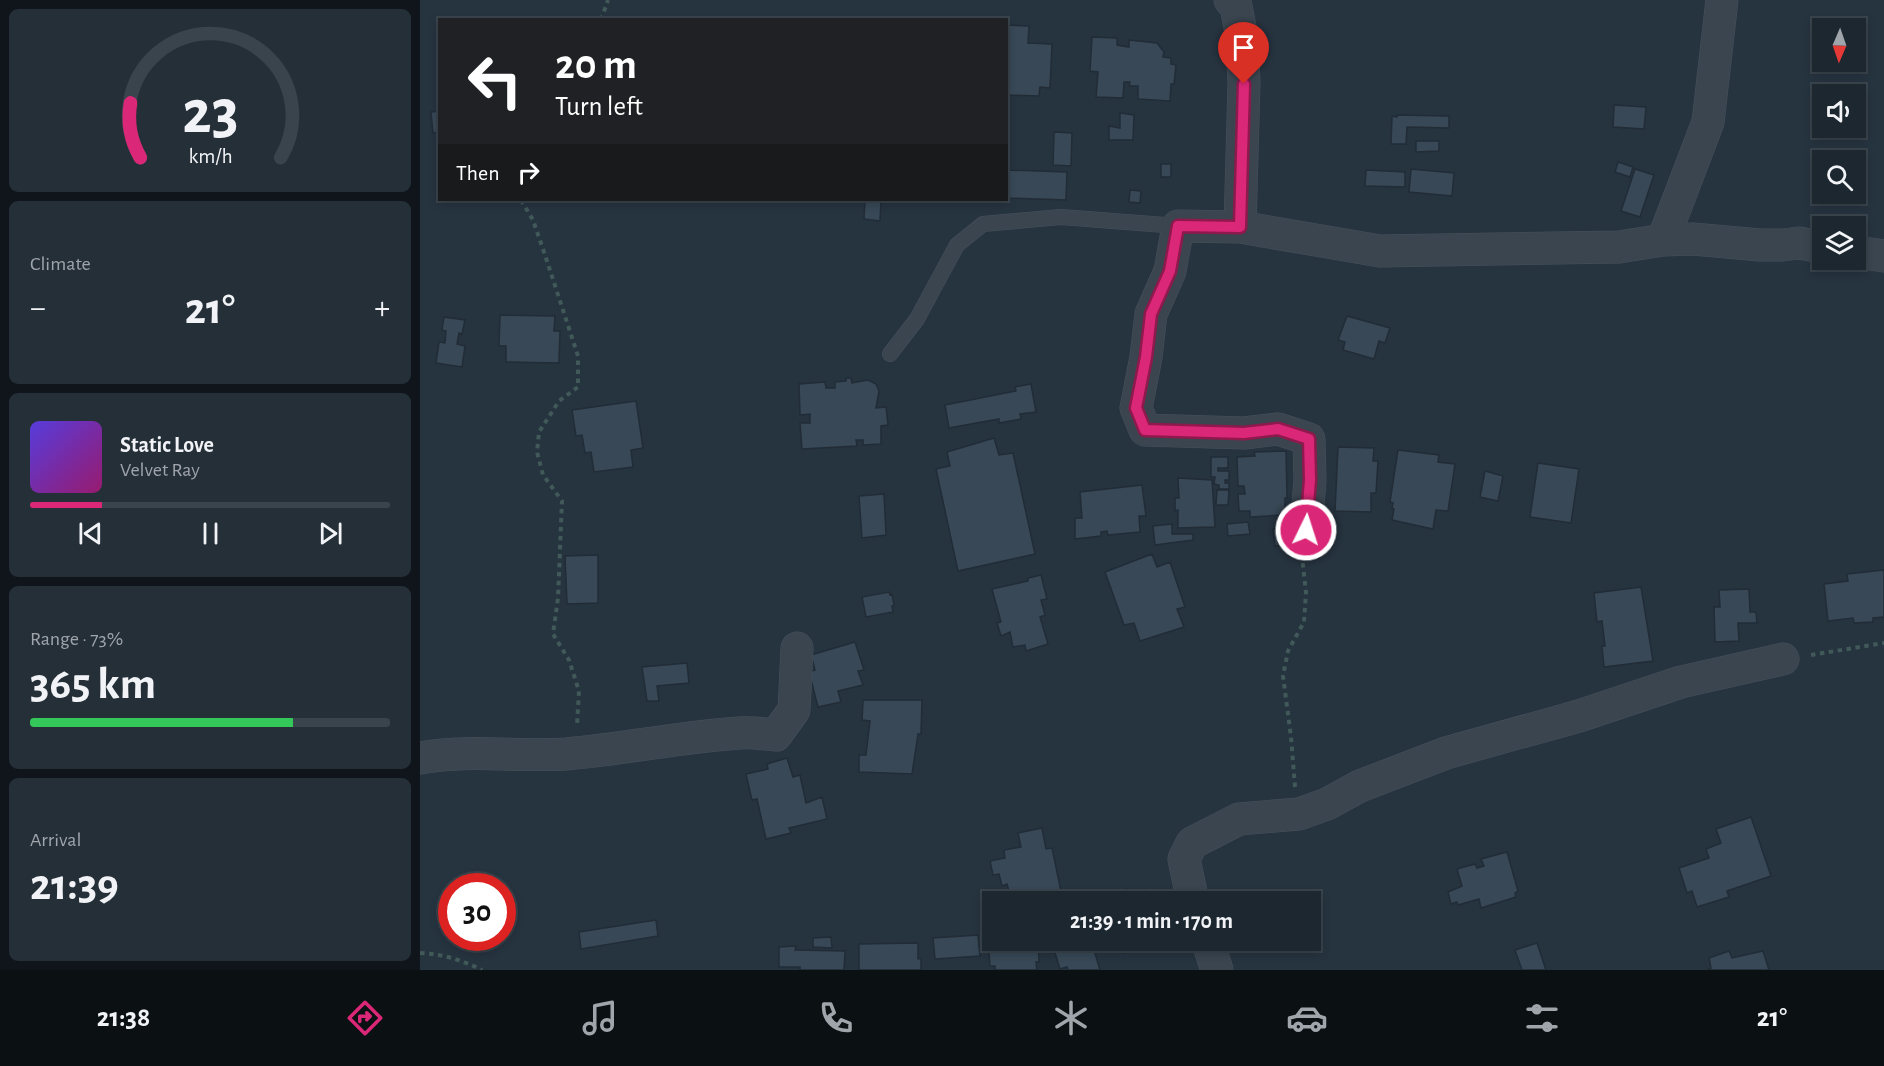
<!DOCTYPE html>
<html lang="en">
<head>
<meta charset="utf-8">
<style>
  :root { --surface:#1c2730; --page:#252f38; --text:#f1f3f6; --muted:#a0a5ab; --line:#3a444c; --accent:#db2777 }
  body { margin:0; font-family:"Alegreya Sans",sans-serif; background:var(--page); color:var(--text); height:100vh; display:flex; flex-direction:column; font-size:22px; white-space:nowrap }
  * { box-sizing:border-box; margin:0 }
  p { font-size:20px; color:var(--muted) }
  .icon { flex:none; width:33px; height:33px; fill:none; stroke:currentColor; stroke-width:2; stroke-linecap:round; stroke-linejoin:round }
  .map { position:relative; flex:1; overflow:hidden }
  .drawer { display:flex; flex-direction:column; gap:9px; padding:9px; background:#0f151a; width:420px }
  .drawer>* { flex:none }
  .banner { position:absolute; left:18px; top:18px; width:570px; height:183px; border-radius:0px; box-shadow:0 3px 9px #0003,0 0 0 2px var(--line); background:#202124; color:#fff; overflow:hidden }
  .needle { width:39px; rotate:182deg }
  .controls { position:absolute; left:1392px; top:18px; display:grid; gap:12px }
  .controls a { display:grid; place-items:center; width:54px; height:54px; border-radius:0px; background:var(--surface); box-shadow:0 3px 9px #0003,0 0 0 2px var(--line); font-size:30px }
  .speed { position:absolute; left:18px; top:873px; display:flex; gap:12px; font-size:30px; font-weight:700; text-align:center }
  .speed>* { display:grid; place-content:center; width:78px; height:78px; border-radius:50%; background:var(--surface); box-shadow:0 3px 9px #0003,0 0 0 2px var(--line); line-height:1 }
  .speed .limit { border:9px solid #d22; background:#fff; color:#111 }
  .pin { position:absolute; display:grid; place-items:center; width:51px; height:51px; color:#fff; margin:-62px -26px; border-radius:50% 50% 50% 0; rotate:-45deg; box-shadow:0 0 6px #0007 }
  .pin .icon { rotate:45deg }
  .me { position:absolute; width:66px; margin:-33px; rotate:4deg; stroke-linejoin:round; filter:drop-shadow(0 0 4px #0008) }
  .turn { display:flex; align-items:center; gap:21px; height:126px; padding:0 18px; font-size:27px }
  .turn .icon { width:78px; height:78px; stroke-width:2.5 }
  .turn b { display:block; font-size:42px; line-height:51px }
  .then { display:flex; align-items:center; height:57px; padding:0 18px; background:#0003; gap:12px; font-size:22px }
  .big { font-size:45px; font-weight:600; line-height:1.1 }
  .drawer .widget { flex:1; display:flex; flex-direction:column; justify-content:center; gap:9px; min-width:0; padding:0 21px; border-radius:9px; background:var(--page) }
  .drawer .dial { align-items:center; gap:0 }
  .dial svg { height:156px; overflow:visible; fill:none; stroke:var(--line); stroke-width:7; stroke-linecap:round; text-anchor:middle }
  .dial text { fill:var(--text); stroke:none }
  .song { display:flex; align-items:center; gap:18px }
  .cover { width:72px; height:72px; border-radius:9px; background:linear-gradient(135deg,hsl(250 70% 55%),hsl(320 70% 35%)) }
  .played { height:6px; border-radius:3px; background:linear-gradient(90deg,var(--accent) 20%,var(--line) 20%) }
  .keys { display:flex; justify-content:space-around; direction:ltr }
  .heat { display:flex; justify-content:space-between; align-items:center; font-size:33px; direction:ltr }
  .charge { height:9px; border-radius:4px; background:linear-gradient(90deg,#34c759 73%,var(--line) 0) }
  .trip { position:absolute; left:562px; top:891px; width:339px; height:60px; border-radius:0px; background:var(--surface); box-shadow:0 3px 9px #0003,0 0 0 2px var(--line); font-weight:600; line-height:60px; text-align:center }
  .tab-bar { display:flex; height:96px; justify-content:space-around; align-items:center; background:#0b1013; color:var(--muted) }
  .tab-bar .icon { width:42px; height:42px }
  .tab-bar .active { color:var(--accent) }
  .tab-bar b { font-size:27px; color:var(--text) }
  main { display:flex; flex:1; min-height:0 }
  .map>svg:first-child { display:block }
  .building { fill:#384856; stroke:#212c37; stroke-width:1.5 }
  .lines { fill:none; stroke-linecap:round; stroke-linejoin:round }
  .lane-casing { stroke:#47515c; stroke-width:16 }
  .street-casing { stroke:#47515c; stroke-width:33 }
  .path { stroke:#415958; stroke-width:4; stroke-dasharray:4.5 4.5; stroke-linecap:butt }
  .lane { stroke:#3a4550; stroke-width:15 }
  .street { stroke:#3a4550; stroke-width:32 }
  .route-casing { stroke:#8e194d; stroke-width:15 }
  .route { stroke:#db2777; stroke-width:10 }
</style>
</head>
<body>
<main>
<section class="drawer">
<div class="widget dial"><svg viewBox="0 0 100 80">
<path d="M14 69A42 42 0 1 1 86 69"/>
<path d="M14 69A42 42 0 0 1 9 41" stroke="#db2777"/>
<text x="50" y="56" font-size="32" font-weight="700">23</text>
<text x="50" y="72" font-size="11">km/h</text>
</svg></div>
<div class="widget"><p>Climate</p>
<div class="heat"><a>−</a><b class="big">21°</b><a>+</a></div>
</div>
<div class="widget">
<div class="song"><i class="cover"></i><div><b>Static Love</b><p>Velvet Ray</p></div></div>
<div class="played"></div>
<div class="keys"><svg class="icon" aria-label="previous" viewBox="0 0 24 24"><path d="M18 5L8 12l10 7zM5 5v14"/></svg><svg class="icon" aria-label="pause" viewBox="0 0 24 24"><path d="M8 5v14M16 5v14"/></svg><svg class="icon" aria-label="next" viewBox="0 0 24 24"><path d="M6 5l10 7-10 7zM19 5v14"/></svg></div>
</div>
<div class="widget"><p>Range · 73%</p><b class="big">365 km</b><div class="charge"></div></div>
<div class="widget"><p>Arrival</p><b class="big">21:39</b></div>
</section>
<div class="map">
<svg width="1464" height="970" viewBox="0 0 1464 970">
  <rect width="100%" height="100%" fill="#263440"/>
  <!-- building -->
  <path class="building" d="M586,25L609,26L608,43L632,44L630,88L620,87L619,96L586,95Z
    M672,37L697,38V45L709,47V40L737,43L744,52L743,57L751,58V64L756,65L754,84H751L750,101L718,99V86H709L710,82H704L703,98L676,97L678,72L670,71Z
    M1194,105L1226,107L1224,129L1193,127Z
    M20,111V132L13,133L11,112Z
    M700,113L714,115L713,140H689V126L700,128Z
    M977,115L1029,116V128L987,127L986,144H971L972,116L977,117Z
    M634,132L652,133L651,166L633,165Z
    M996,141H1019V151L996,152Z
    M1198,162L1213,167L1210,177L1195,172Z
    M741,164H751V177H741Z
    M991,169L1034,173L1032,196L989,192Z
    M1215,169L1234,175L1220,217L1201,211Z
    M586,170L647,172L646,200L586,198Z
    M946,170L985,172V187L945,186Z
    M710,190L721,191L720,203L709,202Z
    M445,200H461L460,221L444,219Z
    M80,315L135,316L134,331H140L139,363L86,362V346H79Z
    M927,316L970,328L965,343L959,341L954,359L923,350L925,342L918,340Z
    M24,317L45,320L42,334L39,333L37,344L45,346L42,367L16,363L19,342L25,343L26,331L22,330Z
    M426,378H431L432,383L448,380L456,384L459,391L456,408L466,407L468,425L461,426V444L443,445V440H436L437,446L382,449L380,423H390V414L380,415L379,384L405,382L406,388H415V382L426,381Z
    M611,384L616,412L600,414L601,419L579,423V419L529,428L525,405L596,391L595,387Z
    M216,401L223,448L211,450L213,467L174,472L171,452L165,453L162,435L156,436L152,410Z
    M574,438L579,455L593,453L615,554L538,571L516,469L530,466L527,452Z
    M918,447L954,448L953,461H958L956,493H951V512L915,511Z
    M978,450L1019,455L1018,462L1035,464L1028,511L1016,510L1013,529L972,520L974,509H972L973,503L970,502Z
    M866,451L867,498H865V515L830,517V511H819L818,494H825L824,486H818L817,457L835,456L834,452Z
    M791,457H808V468H798V471H809V480H805V483H809V489H799V485L794,484L795,477H791Z
    M1118,463L1159,469L1151,523L1110,517Z
    M1065,471L1083,476L1078,501L1060,497Z
    M758,478L792,480L795,527L758,528V510L755,511V498H759Z
    M722,485L726,516H719L720,532L688,535L687,531L681,532V536L655,539V518H662L660,492Z
    M797,490H809L808,505H796Z
    M464,494L466,535L442,538L439,496Z
    M828,522L830,534L808,536L807,524Z
    M752,524V534H773V540L735,545L733,526Z
    M868,527L870,544L855,546L853,529Z
    M732,554L737,567L750,562L765,607L757,609L764,627L720,641L714,623L704,625L685,572Z
    M178,555V603L147,604L145,556Z
    M1464,570V617L1453,618V622L1434,623L1433,618L1408,621L1404,584L1428,581L1427,574Z
    M621,575L627,599L621,600L625,615L620,617L628,644L606,651L605,645L593,647L590,632L581,636L577,623L581,622L572,589L608,581V578Z
    M1221,587L1233,661L1184,667L1182,646H1185L1182,621L1177,622L1174,593Z
    M1329,589L1330,612H1336L1337,623H1318L1319,641L1295,642L1294,607H1300L1299,590Z
    M469,592L470,595L472,594L474,605L472,606L473,612L446,617L442,597Z
    M435,642L444,670L438,671L443,685L418,691L421,702L398,707L389,672L395,670L391,655Z
    M267,663L269,683L237,686L239,701H227L222,667Z
    M443,700H502L501,734H498L492,774L439,772V755H446L450,721L442,720Z
    M367,758L373,777L380,775L386,803L402,797L407,819L369,828L371,833L346,839L337,799L332,800L326,774L348,769L347,764Z
    M1331,817L1351,876L1307,891L1309,897L1277,907L1272,891L1267,893L1259,868L1289,858L1286,849L1301,843L1296,829Z
    M622,828L626,849L632,848L642,896L620,902H592L587,884L582,886L579,874L573,875L570,861L585,858L584,850L601,847L598,833Z
    M1087,852L1098,891L1095,893L1096,897L1061,908L1059,899L1038,905L1037,902L1031,904L1028,892L1042,886L1037,869L1055,864L1057,868L1064,866L1061,859Z
    M707,889L710,894L725,889L728,902H686L685,897Z
    M236,920L238,936L161,949L159,932Z
    M567,929H573V940H618L619,962H616L617,970H575V966H570Z
    M558,935L560,956L515,959L513,938Z
    M411,937L412,948L393,947V938Z
    M634,940H671L680,970H648L647,967L640,969L632,943H634Z
    M699,940H738V941L704,953Z
    M498,943V959L501,958V970H439V944Z
    M1117,943L1126,970H1102L1095,950Z
    M376,946L375,950L425,951L424,970H380V967H359V947Z
    M1309,951L1312,958L1343,951L1349,970H1287L1291,968L1289,958Z"/>
  <g class="lines">
    <defs>
      <path id="lane" d="M470,354L497,319L537,245L563,224L641,217L758,226"/>
      <path id="street" d="M810,0L816,6L822,38L824,83L820,227L758,226L750,271L731,314L726,357L716,408L725,430L824,433L858,429L889,439L890,480L886,530
        M820,227L960,251L1199,247L1243,240L1288,122L1302,0
        M1243,240L1273,239L1340,245H1363L1379,243L1402,247
        M1436,252L1464,256
        M0,758C49,749 98,757 146,754C204,749 261,737 319,733C331,732 344,734 356,735L374,710L377,648
        M773,902L764,859L772,843L819,819L879,814L907,804L940,786L1026,753L1159,716L1261,682L1363,659
        M787,940L797,970"/>
    </defs>
    <!-- lane casing -->
    <use href="#lane" class="lane-casing"/>
    <!-- street casing -->
    <use href="#street" class="street-casing"/>
    <!-- path -->
    <path class="path" d="M181,20L188,0
      M101,200L113,220L125,255L158,356V387L139,401L119,432L117,452L123,475L142,501L138,598L133,634L149,660L159,691L157,725
      M1391,655L1464,643
      M875,787L871,737L863,676L868,651L884,622L886,592L882,557
      M0,953C23,954 42,960 62,970"/>
    <!-- lane -->
    <use href="#lane" class="lane"/>
    <!-- street -->
    <use href="#street" class="street"/>
  </g>
  <g class="lines">
    <defs>
      <path id="route" d="M824,84L820,227L758,226L750,271L731,314L726,357L716,408L725,430L824,433L858,429L889,439L890,480L886,530"/>
    </defs>
    <!-- route casing -->
    <use href="#route" class="route-casing"/>
    <!-- route -->
    <use href="#route" class="route"/>
  </g>
</svg>
<div class="controls">
<a><svg class="needle" viewBox="-14 -14 28 28"><path d="M0-13l5 13h-10z" fill="#e53935"/><path d="M0 13l5-13h-10z" fill="#a0a5ab"/></svg></a>
<a><svg class="icon" aria-label="sound" viewBox="0 0 24 24"><path d="M4 9h4l5-4v14l-5-4H4zM17 9q2 3 0 6"/></svg></a>
<a><svg class="icon" aria-label="search" viewBox="0 0 24 24"><circle cx="10" cy="10" r="6"/><path d="M15 15l6 6"/></svg></a>
<a><svg class="icon" aria-label="layers" viewBox="0 0 24 24"><path d="M12 4l9 5-9 5-9-5zM3 14l9 5 9-5"/></svg></a>
</div>
<div class="speed"><div class="limit">30</div></div>
<div class="pin" style="left:824px;top:84px;background:#d93025"><svg class="icon" aria-label="arrive" viewBox="0 0 24 24"><path d="M6 21V4h12l-3 4 3 4H6"/></svg></div>
<svg class="me" style="left:886px;top:530px" viewBox="-20 -20 40 40"><circle r="17" fill="#db2777" stroke="#fff" stroke-width="3"/><path d="M0-11L8 9 0 5-8 9z" fill="#fff"/></svg>
<div class="trip">21:39 · 1 min · 170 m</div>
<div class="banner">
<div class="turn"><svg class="icon" aria-label="left" viewBox="0 0 24 24"><path d="M17 20v-9H6M10 6l-5 5 5 5"/></svg><div><b>20 m</b>Turn left</div></div>
<div class="then">Then<svg class="icon" aria-label="right" viewBox="0 0 24 24"><path d="M7 20v-9h11M14 6l5 5-5 5"/></svg></div>
</div>
</div>
</main>
<nav class="tab-bar">
<b>21:38</b>
<svg class="icon active" aria-label="directions" viewBox="0 0 24 24"><path d="M12 3l9 9-9 9-9-9zM9 14v-3h6M13 9l2 2-2 2"/></svg>
<svg class="icon" aria-label="music" viewBox="0 0 24 24"><path d="M9 18V5l10-2v13"/><circle cx="6" cy="18" r="3"/><circle cx="16" cy="16" r="3"/></svg>
<svg class="icon" aria-label="phone" viewBox="0 0 24 24"><path d="M5 4h4l2 5-3 2q2 4 5 5l2-3 5 2v4C11 20 4 13 5 4z"/></svg>
<svg class="icon" aria-label="climate" viewBox="0 0 24 24"><path d="M12 3v18M4 7l16 10M4 17L20 7"/></svg>
<svg class="icon" aria-label="car" viewBox="0 0 24 24"><path d="M5 17H2v-5l4-1 3-4h7l3 4 3 1v5h-3M9 17h6M6 11h13"/><circle cx="7" cy="17" r="2"/><circle cx="17" cy="17" r="2"/></svg>
<svg class="icon" aria-label="filters" viewBox="0 0 24 24"><path d="M4 7h16M4 17h16"/><circle cx="9" cy="7" r="2"/><circle cx="15" cy="17" r="2"/></svg>
<b>21°</b>
</nav>
</body>
</html>
